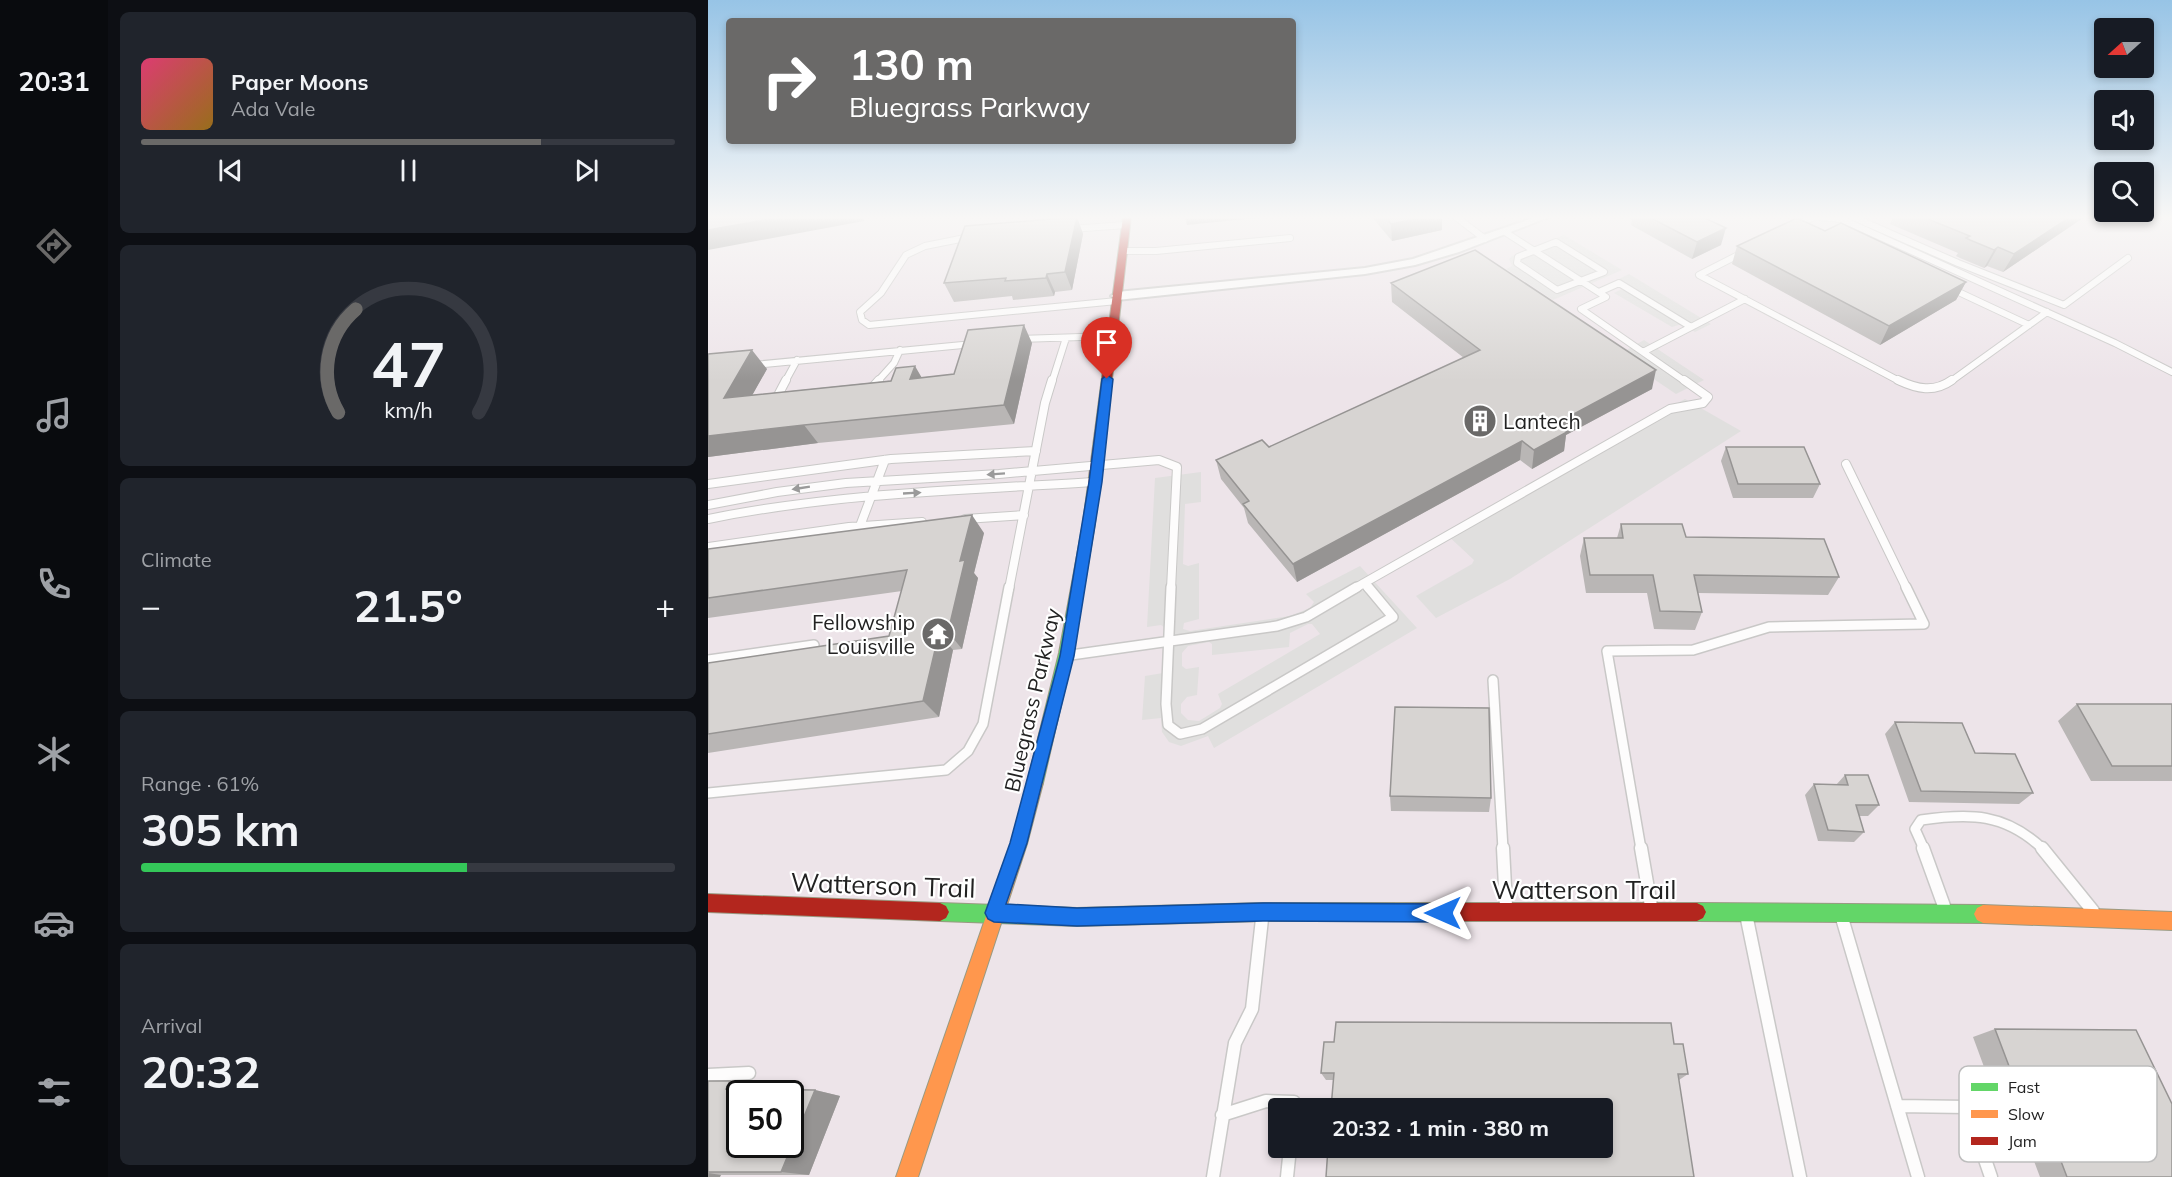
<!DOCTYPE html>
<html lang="en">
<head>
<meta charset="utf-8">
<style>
  :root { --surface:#171b24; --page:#20242c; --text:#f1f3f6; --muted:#9ea1a6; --line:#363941; --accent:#6a6968 }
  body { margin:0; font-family:Mulish,sans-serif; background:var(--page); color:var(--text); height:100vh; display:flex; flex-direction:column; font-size:22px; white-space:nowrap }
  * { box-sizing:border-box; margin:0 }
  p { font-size:20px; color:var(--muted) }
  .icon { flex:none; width:33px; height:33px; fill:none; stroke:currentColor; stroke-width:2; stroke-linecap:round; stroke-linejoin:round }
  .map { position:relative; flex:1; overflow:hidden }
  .sheet { display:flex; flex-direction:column; gap:12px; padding:12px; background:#0d0f14; width:600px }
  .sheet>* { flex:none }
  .top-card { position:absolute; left:18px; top:18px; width:570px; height:126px; border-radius:6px; box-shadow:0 3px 9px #0003; background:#6a6968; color:#fff; overflow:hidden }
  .needle { width:39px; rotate:249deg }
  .fabs { position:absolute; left:1386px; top:18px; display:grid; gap:12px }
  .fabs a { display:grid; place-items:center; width:60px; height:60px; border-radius:6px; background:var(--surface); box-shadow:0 3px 9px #0003; font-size:30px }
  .speed { position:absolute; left:18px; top:1080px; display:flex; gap:12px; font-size:30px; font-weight:700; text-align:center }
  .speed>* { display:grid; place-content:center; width:78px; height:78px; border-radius:50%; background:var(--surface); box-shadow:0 3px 9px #0003; line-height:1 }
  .speed .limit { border:3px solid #111; border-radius:9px; background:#fff; color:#111 }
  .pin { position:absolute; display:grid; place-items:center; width:51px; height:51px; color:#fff; margin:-62px -26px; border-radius:50% 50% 50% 0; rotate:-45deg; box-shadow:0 0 6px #0007 }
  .pin .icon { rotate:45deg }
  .me { position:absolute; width:66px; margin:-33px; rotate:270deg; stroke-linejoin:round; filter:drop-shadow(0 0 4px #0008) }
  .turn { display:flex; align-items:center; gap:21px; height:126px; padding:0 24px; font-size:27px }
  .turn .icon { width:78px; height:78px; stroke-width:2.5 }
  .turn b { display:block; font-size:42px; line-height:51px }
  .big { font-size:45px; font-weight:700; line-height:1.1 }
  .sheet .tile { flex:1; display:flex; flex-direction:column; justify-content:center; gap:9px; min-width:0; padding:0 21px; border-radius:9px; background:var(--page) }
  .sheet .dial { align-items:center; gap:0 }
  .dial svg { height:156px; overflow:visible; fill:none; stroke:var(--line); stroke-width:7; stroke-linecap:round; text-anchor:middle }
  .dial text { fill:var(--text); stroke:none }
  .song { display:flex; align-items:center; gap:18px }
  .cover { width:72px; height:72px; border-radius:9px; background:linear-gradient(135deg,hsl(340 70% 55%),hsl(40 70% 35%)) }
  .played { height:6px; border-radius:3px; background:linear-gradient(90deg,var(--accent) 75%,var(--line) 75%) }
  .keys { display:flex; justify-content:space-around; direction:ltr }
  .heat { display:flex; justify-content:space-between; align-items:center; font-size:33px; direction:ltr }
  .charge { height:9px; border-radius:4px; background:linear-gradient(90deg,#34c759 61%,var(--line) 0) }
  .trip { position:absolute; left:560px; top:1098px; width:345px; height:60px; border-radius:6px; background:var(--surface); box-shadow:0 3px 9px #0003; font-weight:700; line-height:60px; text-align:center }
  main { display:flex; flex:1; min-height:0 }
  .tab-bar { display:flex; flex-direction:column; width:108px; justify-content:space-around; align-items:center; background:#090b0e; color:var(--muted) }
  .tab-bar .icon { width:42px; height:42px }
  .tab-bar .on { color:var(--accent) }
  .tab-bar b { font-size:27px; color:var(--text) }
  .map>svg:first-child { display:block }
  .industrial { fill:#ede4e9; fill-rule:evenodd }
  .parking { fill:#e0dfde; fill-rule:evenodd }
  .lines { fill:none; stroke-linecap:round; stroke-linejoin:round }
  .lane-far3-casing { stroke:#c9c8c7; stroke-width:8 }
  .lane-far2-casing { stroke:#c9c8c7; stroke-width:10 }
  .lane-far1-casing { stroke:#c9c8c7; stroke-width:12 }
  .lane-casing { stroke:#c9c8c7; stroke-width:15 }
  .street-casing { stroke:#c9c8c7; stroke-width:4 }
  .fast-casing { stroke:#999a82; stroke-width:2 }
  .slow-casing { stroke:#999a82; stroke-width:2 }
  .jam-casing { stroke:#999a82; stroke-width:2 }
  .lane-far3 { stroke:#fdfcfc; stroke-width:6 }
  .lane-far2 { stroke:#fdfcfc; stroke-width:8 }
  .lane-far1 { stroke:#fdfcfc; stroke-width:9 }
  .lane { stroke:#fdfcfc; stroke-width:12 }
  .street { fill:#fdfcfc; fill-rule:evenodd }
  .fast { fill:#63d668; fill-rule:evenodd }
  .slow { fill:#ff974d; fill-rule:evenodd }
  .jam { fill:#b3261e; fill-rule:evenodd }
  .wall { fill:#b9b6b5 }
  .shaded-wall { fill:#969493 }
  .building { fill:#d7d4d2; stroke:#969493; stroke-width:1.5; fill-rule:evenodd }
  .oneway { fill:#9a9a9a }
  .route { fill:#1a73e8; stroke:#114b97; stroke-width:1.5 }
  .labels { text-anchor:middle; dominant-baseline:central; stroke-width:4.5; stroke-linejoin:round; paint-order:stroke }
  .poi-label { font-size:21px; fill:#222; stroke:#fff; text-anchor:start }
  .street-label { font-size:21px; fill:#222; stroke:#fff }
  .near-street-label { font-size:26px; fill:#222; stroke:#fff }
  .key { fill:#fff; stroke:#bdbdbd; stroke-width:1.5 }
  .key-label { font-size:16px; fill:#222 }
</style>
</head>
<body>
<main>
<nav class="tab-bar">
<b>20:31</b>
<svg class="icon on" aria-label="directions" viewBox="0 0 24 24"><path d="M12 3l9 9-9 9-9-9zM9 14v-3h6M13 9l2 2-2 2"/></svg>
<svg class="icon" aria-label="music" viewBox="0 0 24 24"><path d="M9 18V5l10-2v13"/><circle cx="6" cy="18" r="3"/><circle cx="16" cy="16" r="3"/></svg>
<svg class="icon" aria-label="phone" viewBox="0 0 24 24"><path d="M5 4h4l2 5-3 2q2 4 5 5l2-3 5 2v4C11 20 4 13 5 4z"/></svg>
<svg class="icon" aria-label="climate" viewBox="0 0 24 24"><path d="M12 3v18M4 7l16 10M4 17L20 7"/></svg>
<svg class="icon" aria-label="car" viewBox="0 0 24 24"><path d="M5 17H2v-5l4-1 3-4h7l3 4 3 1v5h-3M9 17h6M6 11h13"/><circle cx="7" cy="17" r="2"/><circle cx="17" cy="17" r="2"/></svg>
<svg class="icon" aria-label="filters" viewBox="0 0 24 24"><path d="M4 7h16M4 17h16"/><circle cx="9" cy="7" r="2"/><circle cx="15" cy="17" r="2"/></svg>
</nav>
<section class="sheet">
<div class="tile">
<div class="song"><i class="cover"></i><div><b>Paper Moons</b><p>Ada Vale</p></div></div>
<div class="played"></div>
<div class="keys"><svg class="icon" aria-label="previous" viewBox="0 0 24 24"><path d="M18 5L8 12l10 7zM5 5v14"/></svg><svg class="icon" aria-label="pause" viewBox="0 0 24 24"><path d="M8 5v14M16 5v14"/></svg><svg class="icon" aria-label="next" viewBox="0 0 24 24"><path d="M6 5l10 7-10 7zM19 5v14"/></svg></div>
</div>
<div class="tile dial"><svg viewBox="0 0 100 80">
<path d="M14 69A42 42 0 1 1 86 69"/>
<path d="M14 69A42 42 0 0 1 23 16" stroke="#6a6968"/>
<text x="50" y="56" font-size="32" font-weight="700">47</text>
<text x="50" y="72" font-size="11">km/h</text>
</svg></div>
<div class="tile"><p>Climate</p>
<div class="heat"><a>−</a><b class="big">21.5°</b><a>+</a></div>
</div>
<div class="tile"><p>Range · 61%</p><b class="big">305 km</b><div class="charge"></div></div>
<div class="tile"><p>Arrival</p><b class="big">20:32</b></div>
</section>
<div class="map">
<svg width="1464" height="1177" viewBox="0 0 1464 1177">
  <rect width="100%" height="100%" fill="#f0eeeb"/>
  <!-- industrial -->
  <path class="industrial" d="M0,217H1464V1177H0ZM32,1094H82V1144H32ZM570,1108H894V1148H570Z"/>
  <!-- parking -->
  <path class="parking" d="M856,235L914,270L845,300L798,269L804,266L801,259L804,256Z
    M921,274L1003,324L987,332L974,324L964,327L906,293L914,289L905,282Z
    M936,340L996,380L968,394L910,355Z
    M977,399L1033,431L802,579L728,618L708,596L764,564L766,560L736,532Z
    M493,472V502L477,504L475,564L480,566L491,563V619L476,623L475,629L482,631L582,616L602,608L606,602L598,594L652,566L709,628L506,748L500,736L473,746L461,742L454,732L453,718L434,720L437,676L455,673L457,628L453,625L439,627L447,478ZM600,624H604L612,634L510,694L514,704L512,708L491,721L480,720L473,713V704L479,697L489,695L491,667L478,669L474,666V653L480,646L501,642L504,644V655L581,647L582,633Z"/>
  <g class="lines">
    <defs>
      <path id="lane-far3" d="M748,217L777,239
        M1111,217L1133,219L1407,343L1464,372
        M1145,217L1250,263L1356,305L1420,258
        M1087,226L1106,217
        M362,229L418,225
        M797,232L898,297L873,309L978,382
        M262,237L217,246L198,255L173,293L152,312L154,320L161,325L409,301
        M848,242L896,272L849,290L809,263L810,257Z
        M415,251H448L582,238
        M1036,252L991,275L1193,382
        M1242,288L1321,325
        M891,292L911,283L983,327
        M311,339L404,336
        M935,352L1037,299
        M45,365L265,344
        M77,382L89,360
        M169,382L186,363L192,350
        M344,382L358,338
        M1242,382L1339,312"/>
      <path id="lane-far2" d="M1190,380C1209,389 1226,393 1244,380
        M163,389L171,380
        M67,401L78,380
        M1138,464L1199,589
        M0,484L183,459L328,451
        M0,505L69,492L138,483L291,474L451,460L469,467L463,589
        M0,519C128,493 257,490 387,482
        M257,519L316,515
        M152,526L177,460
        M0,547L141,527L214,522
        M301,589L337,403L344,380
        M646,589L656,583
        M661,589L656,583L962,409L995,403L1000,397L976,380"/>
      <path id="lane-far1" d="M463,587L458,704L460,725L472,734L494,729L685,617L660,587
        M363,655L569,626L598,617L649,587
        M0,660L106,645
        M785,680L795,849
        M0,793L238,770L260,751L275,724L301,587
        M933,849L899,651L985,650L1061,627L1216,624L1198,587
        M1216,849L1207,829L1213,820C1262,813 1297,813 1335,849"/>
      <path id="lane" d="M795,848L798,906
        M933,848L943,906
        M1215,848L1236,906
        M1334,848L1385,911
        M1134,918L1210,1177
        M1039,919L1092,1177
        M0,1075L41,1073
        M1189,1106L1259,1107L1283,1177
        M514,1115L558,1101L586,1102L585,1108
        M505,1177L527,1043L544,1009L554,919
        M579,1177L582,1148"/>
      <path id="street" d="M828,217H841L751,252L707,265L657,274L409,300L403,296L409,292L657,268L705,259Z"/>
      <path id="fast" d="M381,518L387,523L365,653L335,783L333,788L327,790L321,788L319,783L351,653L375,523Z
        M232,903L369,908L555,903H665L671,906L674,912L671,918L665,921H555L369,926L232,921L226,918L223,912L226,906Z
        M989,903L1275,905L1281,908L1284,914L1281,920L1275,923L989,921L983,918L980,912L983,906Z"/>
      <path id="slow" d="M327,776L333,778L335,783L319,844L210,1177H188L303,844L319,783L321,778Z
        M1275,905L1464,912V930L1275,923L1269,920L1266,914L1269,908Z"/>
      <path id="jam" d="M415,217H423L387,523L381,528L375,523Z
        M0,894L232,903L238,906L241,912L238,918L232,921L0,912Z
        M665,903H989L995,906L998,912L995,918L989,921H665L659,918L656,912L659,906Z"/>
    </defs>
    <!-- lane-far3 casing -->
    <use href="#lane-far3" class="lane-far3-casing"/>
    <!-- lane-far2 casing -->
    <use href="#lane-far2" class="lane-far2-casing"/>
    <!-- lane-far1 casing -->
    <use href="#lane-far1" class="lane-far1-casing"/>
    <!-- lane casing -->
    <use href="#lane" class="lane-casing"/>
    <!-- street casing -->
    <use href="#street" class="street-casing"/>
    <!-- fast casing -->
    <use href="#fast" class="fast-casing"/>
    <!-- slow casing -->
    <use href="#slow" class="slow-casing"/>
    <!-- jam casing -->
    <use href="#jam" class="jam-casing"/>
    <!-- lane-far3 -->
    <use href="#lane-far3" class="lane-far3"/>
    <!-- lane-far2 -->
    <use href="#lane-far2" class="lane-far2"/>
    <!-- lane-far1 -->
    <use href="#lane-far1" class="lane-far1"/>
    <!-- lane -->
    <use href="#lane" class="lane"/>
    <!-- street -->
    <use href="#street" class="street"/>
    <!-- fast -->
    <use href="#fast" class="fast"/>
    <!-- slow -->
    <use href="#slow" class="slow"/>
    <!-- jam -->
    <use href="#jam" class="jam"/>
  </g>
  <!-- wall -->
  <path class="wall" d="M369,217L375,234L364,290L347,292L346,296L305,300L304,296L246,302L236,283Z
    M664,217H734V230L684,241Z
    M924,217H995L1013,245L984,259L923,225Z
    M1183,217H1374L1372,220L1295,272L1279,266L1276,268L1252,258L1248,256L1250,253L1182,224L1185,217Z
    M1117,231L1258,282L1248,300L1172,345L1024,264L1029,246Z
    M683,283L944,389L858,435L856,451L824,469L812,460L589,582L540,523L536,508L513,479L508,460L561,447L756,358L684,302Z
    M324,343L306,424L110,443L0,457V354L59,369L44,395L246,374Z
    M1018,447L1112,484L1105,498H1025L1013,461Z
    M913,524L978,537L1131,577L1120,595L990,593L994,612L987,630L946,629L939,593H878L872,556L876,538H909Z
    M276,533L266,573L270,578L254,649L245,650L231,717L0,753V663L181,636L194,591L0,618V549Z
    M1369,704H1464V781H1383L1350,721Z
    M1187,722L1267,753L1325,793L1311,804L1201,802L1177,734Z
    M1137,775L1171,805L1160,816H1151L1156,832L1146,842L1110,841L1097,795L1106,784L1128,785Z
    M682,796L783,798L781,812L683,811Z
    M1287,1029L1464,1177H1332L1315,1132H1300L1265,1037Z
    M966,1044L980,1074L971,1080H618L613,1073Z
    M0,1081H22L51,1088L50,1089L107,1090L132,1096L101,1175H13L0,1177Z"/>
  <!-- shaded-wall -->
  <path class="shaded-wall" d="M72,217H155L156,221L0,250V230Z
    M369,217L375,234L364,290L357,272Z
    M477,217H557L479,225Z
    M716,217H734V230L684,241L683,224Z
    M1362,217H1374L1372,220L1295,272L1306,254Z
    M1018,228L1013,245L984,259L989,242Z
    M1290,247L1279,266L1276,268L1286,250Z
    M339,274L347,292L346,296L338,278Z
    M1258,282L1248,300L1172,345L1181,326Z
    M316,325L324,343L306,424L296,405Z
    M44,350L59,369L32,417L16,398Z
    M207,366L218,385L202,379Z
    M948,370L944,389L858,435L856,451L824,469L826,450L847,424Z
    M96,425L110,443L0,457V436Z
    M814,441L812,460L589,582L585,564Z
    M264,515L276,533L266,573L270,578L254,649L240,632L252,561Z
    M231,633L245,650L231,717L215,701Z
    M22,1081L51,1088L48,1094L18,1089Z
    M107,1090L132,1096L101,1175L73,1172Z
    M0,1173L13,1175L12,1177H0Z"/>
  <!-- building -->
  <path class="building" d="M0,217H72L0,230Z
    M369,217L357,272L339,274L338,278L297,281L298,278L236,283L257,226Z
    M678,217H716L683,224Z
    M941,217H995L1018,228L989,242Z
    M1215,217H1362L1306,254L1290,247L1286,250L1262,240L1258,238L1262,236Z
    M1089,218L1117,231L1133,223L1258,282L1181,326L1029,246Z
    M767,250L948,370L847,424L859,432L826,450L814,441L585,564L535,504L541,501L508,460L554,440L561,447L772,350L683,283Z
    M316,325L296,405L96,425L0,436V354L44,350L16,398L183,381L188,368L207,366L202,379L246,374L260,330Z
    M1018,447H1096L1112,484H1030Z
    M264,515L252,561L257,560L240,632L231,633L215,701L0,734V663L181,636L199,570L0,598V549Z
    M913,524H974L978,537L1116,539L1131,577L986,575L994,612L952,611L945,575H882L876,538H915Z
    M1369,704H1464V766H1404Z
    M687,707L781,708L783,798L682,796Z
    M1187,722L1254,723L1267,753L1307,754L1325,793L1213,791Z
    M1137,775H1160L1171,805H1148L1156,832L1120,830L1106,784L1140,785Z
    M628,1022L963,1023L966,1044H975L980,1074H970L986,1177H618L620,1148H894V1108H623L626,1073H613L616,1042H626Z
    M1287,1029L1428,1030L1464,1104V1177H1359L1340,1127H1324Z
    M0,1081H22L18,1089L107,1090L73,1172H0ZM32,1094H82V1144H32Z"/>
  <!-- one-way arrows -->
  <defs><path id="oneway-solid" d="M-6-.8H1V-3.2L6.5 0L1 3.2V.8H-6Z" transform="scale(1.5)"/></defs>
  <g class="oneway">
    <use href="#oneway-solid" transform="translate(288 474) rotate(176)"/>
    <use href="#oneway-solid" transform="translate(93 488) rotate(171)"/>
    <use href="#oneway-solid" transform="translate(204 493) rotate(-3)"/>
  </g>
  <!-- sky -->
  <linearGradient id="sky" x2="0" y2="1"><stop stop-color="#97c4e6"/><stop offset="0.57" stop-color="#f8f7f6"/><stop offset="1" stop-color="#f8f7f6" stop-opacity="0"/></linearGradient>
  <rect width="1464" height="381" fill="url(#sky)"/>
  <!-- route -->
  <path class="route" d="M399,375L405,379L394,482L366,656L319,843L298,904L369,908L555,903L735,904L741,907L744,913L741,919L735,922L555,921L369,926L286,922L280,919L277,913L302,843L352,656L381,482L394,379Z"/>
  <!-- icons -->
  <defs>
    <symbol id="building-disc" viewBox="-11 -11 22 22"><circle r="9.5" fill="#6a6968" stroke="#fff"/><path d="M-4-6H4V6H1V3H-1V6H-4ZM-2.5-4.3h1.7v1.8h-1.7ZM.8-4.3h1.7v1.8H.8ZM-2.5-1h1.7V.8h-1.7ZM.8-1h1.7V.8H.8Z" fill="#fff"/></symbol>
    <symbol id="temple-disc" viewBox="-11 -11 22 22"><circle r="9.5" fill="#6a6968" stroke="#fff"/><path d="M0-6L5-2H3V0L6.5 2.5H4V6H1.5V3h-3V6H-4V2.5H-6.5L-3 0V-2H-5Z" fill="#fff"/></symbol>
  </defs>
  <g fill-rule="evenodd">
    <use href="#building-disc" x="753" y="402" width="38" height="38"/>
    <use href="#temple-disc" x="211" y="615" width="38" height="38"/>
  </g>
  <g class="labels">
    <!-- poi labels -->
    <g class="poi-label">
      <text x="795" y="421">Lantech</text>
      <text x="207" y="622" text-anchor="end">Fellowship<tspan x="207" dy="24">Louisville</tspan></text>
    </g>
    <!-- street labels -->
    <g class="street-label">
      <text transform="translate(324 700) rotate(-77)">Bluegrass Parkway</text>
    </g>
    <!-- near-street labels -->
    <g class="near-street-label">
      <text transform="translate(175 885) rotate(2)">Watterson Trail</text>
      <text x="876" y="889">Watterson Trail</text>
    </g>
  </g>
  <!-- legend -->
  <rect x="1251" y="1066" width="198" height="96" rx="9" class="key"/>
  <rect x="1263" y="1083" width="27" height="8" fill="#63d668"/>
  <rect x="1263" y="1110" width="27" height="8" fill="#ff974d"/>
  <rect x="1263" y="1137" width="27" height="8" fill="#b3261e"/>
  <g class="key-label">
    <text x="1300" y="1093">Fast</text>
    <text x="1300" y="1120">Slow</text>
    <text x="1300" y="1147">Jam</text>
  </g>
</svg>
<div class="fabs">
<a><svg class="needle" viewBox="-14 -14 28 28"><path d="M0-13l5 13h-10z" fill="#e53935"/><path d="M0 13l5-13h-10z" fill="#9ea1a6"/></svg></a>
<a><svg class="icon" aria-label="sound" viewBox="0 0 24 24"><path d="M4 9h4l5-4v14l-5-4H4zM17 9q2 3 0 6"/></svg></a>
<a><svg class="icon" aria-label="search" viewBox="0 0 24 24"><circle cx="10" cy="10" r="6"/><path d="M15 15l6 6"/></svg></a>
</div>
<div class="speed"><div class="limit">50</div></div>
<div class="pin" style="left:399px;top:379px;background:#d93025"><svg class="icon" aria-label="arrive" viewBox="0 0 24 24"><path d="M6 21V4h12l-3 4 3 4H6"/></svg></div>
<svg class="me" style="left:735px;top:913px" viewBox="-20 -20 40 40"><path d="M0-17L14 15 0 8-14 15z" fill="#1a73e8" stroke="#fff" stroke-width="4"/></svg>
<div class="trip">20:32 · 1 min · 380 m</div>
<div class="top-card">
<div class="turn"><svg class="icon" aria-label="right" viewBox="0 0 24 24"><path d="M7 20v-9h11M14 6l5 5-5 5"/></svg><div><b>130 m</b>Bluegrass Parkway</div></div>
</div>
</div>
</main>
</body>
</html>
